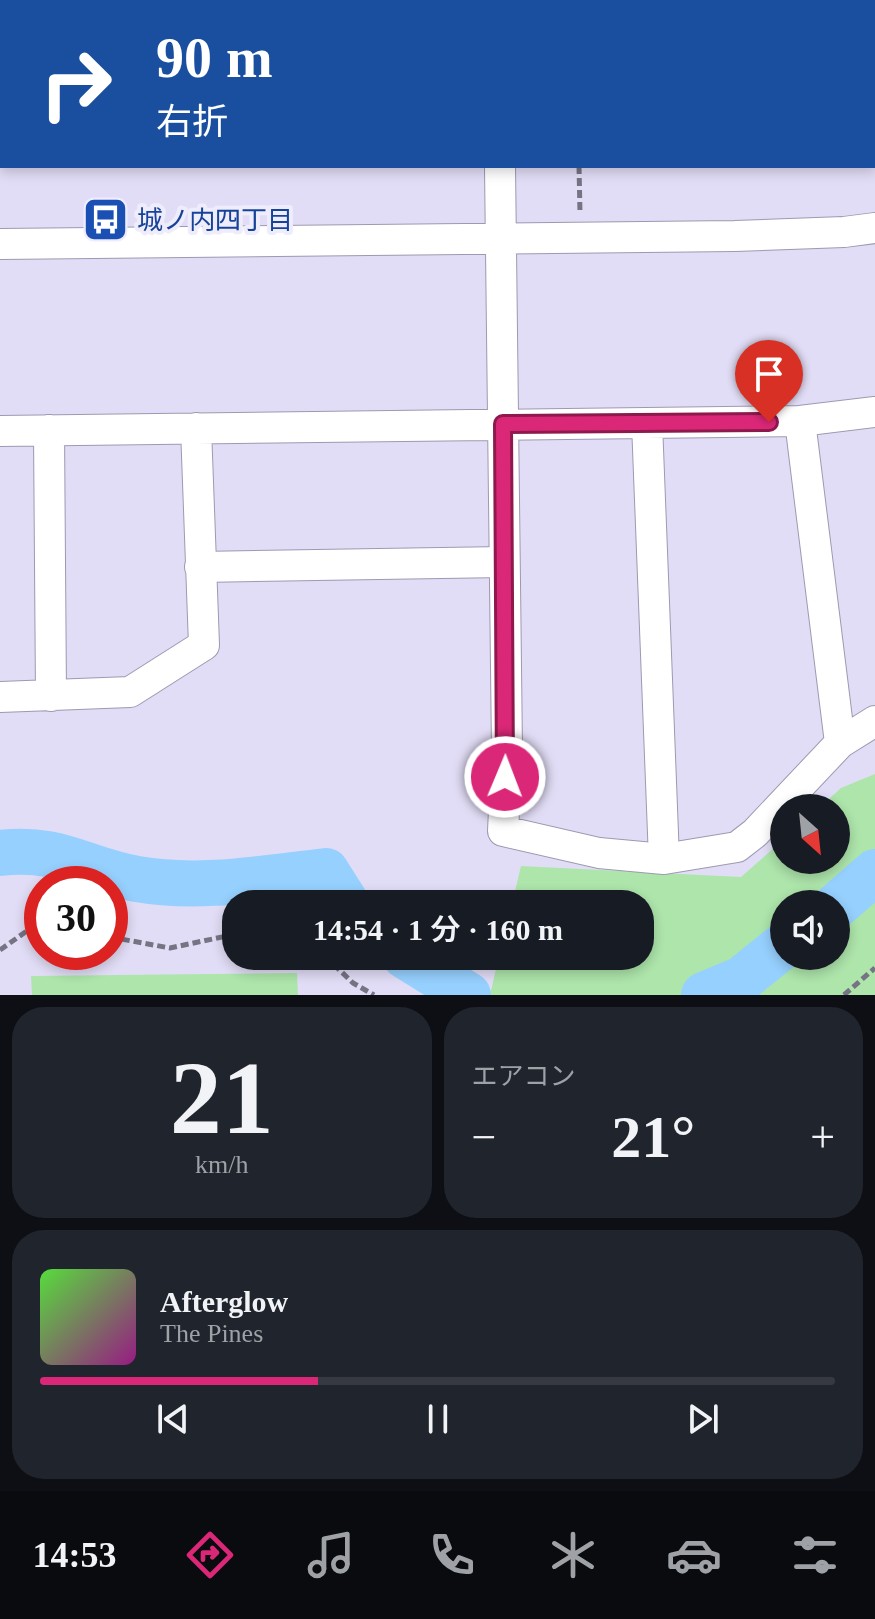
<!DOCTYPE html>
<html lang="ja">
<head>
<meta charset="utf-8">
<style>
  :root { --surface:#171b24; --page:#20242c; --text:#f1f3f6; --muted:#9ea1a6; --line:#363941; --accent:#db2777 }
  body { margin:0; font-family:"Times New Roman","Noto Sans JP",serif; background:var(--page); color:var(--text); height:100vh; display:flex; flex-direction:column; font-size:30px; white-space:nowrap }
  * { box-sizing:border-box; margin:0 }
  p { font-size:26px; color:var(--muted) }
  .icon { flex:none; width:44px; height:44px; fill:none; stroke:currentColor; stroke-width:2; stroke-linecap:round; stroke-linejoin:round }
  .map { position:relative; height:995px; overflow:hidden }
  .details { display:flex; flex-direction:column; gap:12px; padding:12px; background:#0d0f14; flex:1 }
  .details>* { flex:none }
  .top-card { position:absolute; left:0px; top:0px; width:876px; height:168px; box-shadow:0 4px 12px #0003; background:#1a4fa0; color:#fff; overflow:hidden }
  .needle { width:52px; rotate:153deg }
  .buttons { position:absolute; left:770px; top:794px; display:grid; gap:16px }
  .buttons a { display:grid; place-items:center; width:80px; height:80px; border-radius:50%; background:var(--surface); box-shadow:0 4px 12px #0003; font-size:40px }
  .speed { position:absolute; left:24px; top:866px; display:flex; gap:16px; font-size:40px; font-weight:700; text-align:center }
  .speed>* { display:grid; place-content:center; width:104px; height:104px; border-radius:50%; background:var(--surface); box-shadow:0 4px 12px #0003; line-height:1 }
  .speed .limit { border:12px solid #d22; background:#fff; color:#111 }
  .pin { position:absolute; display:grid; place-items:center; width:68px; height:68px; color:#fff; margin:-82px -34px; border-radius:50% 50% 50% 0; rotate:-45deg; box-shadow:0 0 8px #0007 }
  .pin .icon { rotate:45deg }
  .me { position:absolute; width:88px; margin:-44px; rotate:1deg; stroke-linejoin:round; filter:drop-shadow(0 0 6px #0008) }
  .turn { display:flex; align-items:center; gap:28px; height:168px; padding:0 24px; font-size:36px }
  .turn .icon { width:104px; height:104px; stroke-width:2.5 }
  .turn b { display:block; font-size:56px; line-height:68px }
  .big { font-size:60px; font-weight:600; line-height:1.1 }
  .details .widget { flex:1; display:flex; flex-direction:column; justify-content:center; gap:12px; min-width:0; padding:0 28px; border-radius:32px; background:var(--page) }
  .details .dial { align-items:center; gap:0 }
  .dial b { font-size:104px; line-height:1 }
  .song { display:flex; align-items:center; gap:24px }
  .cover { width:96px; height:96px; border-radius:12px; background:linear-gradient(135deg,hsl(110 70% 55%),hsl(310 70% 35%)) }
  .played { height:8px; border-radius:4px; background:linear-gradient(90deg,var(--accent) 35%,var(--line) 35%) }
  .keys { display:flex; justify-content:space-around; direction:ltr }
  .heat { display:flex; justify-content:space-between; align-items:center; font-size:44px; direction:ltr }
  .details .tiles { flex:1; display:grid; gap:12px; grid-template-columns:1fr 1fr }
  .widget:last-child { grid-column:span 2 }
  .trip { position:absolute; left:222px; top:890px; width:432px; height:80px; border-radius:32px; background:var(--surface); box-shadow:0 4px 12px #0003; font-weight:600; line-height:80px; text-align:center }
  .dock { display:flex; height:128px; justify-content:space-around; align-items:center; background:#090b0e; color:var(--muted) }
  .dock .icon { width:56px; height:56px }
  .dock .on { color:var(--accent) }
  .dock b { font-size:36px; color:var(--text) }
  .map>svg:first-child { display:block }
  .green { fill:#ade5ab; fill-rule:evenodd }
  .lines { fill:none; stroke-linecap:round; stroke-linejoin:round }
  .river { stroke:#96d0fe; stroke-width:46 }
  .minor-casing { stroke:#9e99b1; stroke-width:32 }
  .path { stroke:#767383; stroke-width:5; stroke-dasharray:8 4; stroke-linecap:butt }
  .minor { stroke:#fff; stroke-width:30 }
  .route-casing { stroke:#8e194d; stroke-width:20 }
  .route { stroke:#db2777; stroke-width:14 }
  .labels { text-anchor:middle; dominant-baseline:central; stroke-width:8; stroke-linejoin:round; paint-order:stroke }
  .transit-label { font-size:26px; fill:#164399; stroke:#efecfb; text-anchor:start }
</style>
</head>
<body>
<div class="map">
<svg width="875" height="995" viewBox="0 0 875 995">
  <rect width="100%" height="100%" fill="#e2ddf6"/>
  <!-- green -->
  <path class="green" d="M875,774V995H490L499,956H640V904H512L521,866L741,877L784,839V860H836V808H819L841,788ZM784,904H836V956H784Z
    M297,973L298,995H32L31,976Z"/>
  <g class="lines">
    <!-- river -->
    <path class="river" d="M0,853C60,846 84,870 137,879C199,890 263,878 326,871L347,904
      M836,906L875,872
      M405,956L468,995
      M704,995L742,979L784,945"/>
    <defs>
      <path id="minor" d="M194,0V2
        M347,0L348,2
        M497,0V2
        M579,0V2
        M43,2V0
        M0,43H2
        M874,120H875
        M500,166L507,750L503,831L599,853L664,859L737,847L755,833L840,743L875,721
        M0,244L735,236L844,232L875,228
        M800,421L840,743
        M647,423L664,859
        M49,430L51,696
        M0,431L800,421L875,412
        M200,567L504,562
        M0,697L130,692L204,645L196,428"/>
    </defs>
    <!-- minor casing -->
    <use href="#minor" class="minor-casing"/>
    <!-- path -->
    <path class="path" d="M579,166L580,213
      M110,937L170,948L236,934
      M0,950L38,923L42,924
      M325,956L353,983L374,995
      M844,995L875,968"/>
    <!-- minor -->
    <use href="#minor" class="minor"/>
  </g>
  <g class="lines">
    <defs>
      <path id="route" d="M505,777L503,424L769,422"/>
    </defs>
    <!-- route casing -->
    <use href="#route" class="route-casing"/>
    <!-- route -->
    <use href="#route" class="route"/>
  </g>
  <!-- icons -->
  <defs>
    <symbol id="bus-square" viewBox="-11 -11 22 22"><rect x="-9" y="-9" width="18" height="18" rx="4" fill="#1a4fb4" stroke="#efecfb"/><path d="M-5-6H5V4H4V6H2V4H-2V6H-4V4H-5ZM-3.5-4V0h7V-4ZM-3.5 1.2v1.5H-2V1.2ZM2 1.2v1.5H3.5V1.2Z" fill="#fff"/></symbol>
  </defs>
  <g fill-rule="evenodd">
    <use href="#bus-square" x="80" y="194" width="51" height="51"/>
  </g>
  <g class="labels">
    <!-- transit labels -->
    <g class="transit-label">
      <text x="137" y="220">城ノ内四丁目</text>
    </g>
  </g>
</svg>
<div class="buttons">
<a><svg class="needle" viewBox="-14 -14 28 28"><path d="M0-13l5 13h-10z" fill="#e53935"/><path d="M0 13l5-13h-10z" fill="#9ea1a6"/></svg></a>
<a><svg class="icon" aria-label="sound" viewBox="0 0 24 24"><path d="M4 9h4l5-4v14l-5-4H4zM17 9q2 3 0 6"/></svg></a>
</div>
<div class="speed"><div class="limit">30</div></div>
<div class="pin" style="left:769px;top:422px;background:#d93025"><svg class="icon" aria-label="arrive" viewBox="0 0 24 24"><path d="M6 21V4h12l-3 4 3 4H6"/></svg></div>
<svg class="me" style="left:505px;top:777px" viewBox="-20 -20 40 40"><circle r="17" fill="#db2777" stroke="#fff" stroke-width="3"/><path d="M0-11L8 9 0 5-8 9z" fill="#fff"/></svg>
<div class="trip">14:54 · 1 分 · 160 m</div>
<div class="top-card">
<div class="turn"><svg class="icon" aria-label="right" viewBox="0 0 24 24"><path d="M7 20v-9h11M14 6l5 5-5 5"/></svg><div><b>90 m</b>右折</div></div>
</div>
</div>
<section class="details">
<div class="tiles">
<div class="widget dial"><b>21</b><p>km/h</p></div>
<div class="widget"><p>エアコン</p>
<div class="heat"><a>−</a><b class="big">21°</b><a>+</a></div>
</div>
<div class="widget">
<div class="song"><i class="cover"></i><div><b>Afterglow</b><p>The Pines</p></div></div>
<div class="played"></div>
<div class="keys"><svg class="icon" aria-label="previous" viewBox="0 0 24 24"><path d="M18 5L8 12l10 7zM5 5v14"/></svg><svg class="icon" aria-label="pause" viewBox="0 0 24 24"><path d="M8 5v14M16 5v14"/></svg><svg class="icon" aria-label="next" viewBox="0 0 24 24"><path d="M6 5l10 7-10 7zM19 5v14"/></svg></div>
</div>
</div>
</section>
<nav class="dock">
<b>14:53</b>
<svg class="icon on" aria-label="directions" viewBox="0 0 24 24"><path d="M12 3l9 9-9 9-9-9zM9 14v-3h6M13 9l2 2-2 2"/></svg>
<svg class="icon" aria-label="music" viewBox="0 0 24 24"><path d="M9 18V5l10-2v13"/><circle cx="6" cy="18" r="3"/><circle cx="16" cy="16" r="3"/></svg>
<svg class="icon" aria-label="phone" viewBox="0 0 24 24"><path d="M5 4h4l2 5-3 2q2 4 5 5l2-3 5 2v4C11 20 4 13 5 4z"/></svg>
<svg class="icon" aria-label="climate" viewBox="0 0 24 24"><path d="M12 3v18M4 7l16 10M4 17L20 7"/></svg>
<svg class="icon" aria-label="car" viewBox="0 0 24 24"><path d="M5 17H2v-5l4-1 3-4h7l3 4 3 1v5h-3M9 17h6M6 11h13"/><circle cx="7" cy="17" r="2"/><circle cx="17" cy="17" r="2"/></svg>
<svg class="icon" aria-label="filters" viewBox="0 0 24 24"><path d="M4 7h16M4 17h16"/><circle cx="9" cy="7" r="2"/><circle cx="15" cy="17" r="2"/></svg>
</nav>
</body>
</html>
